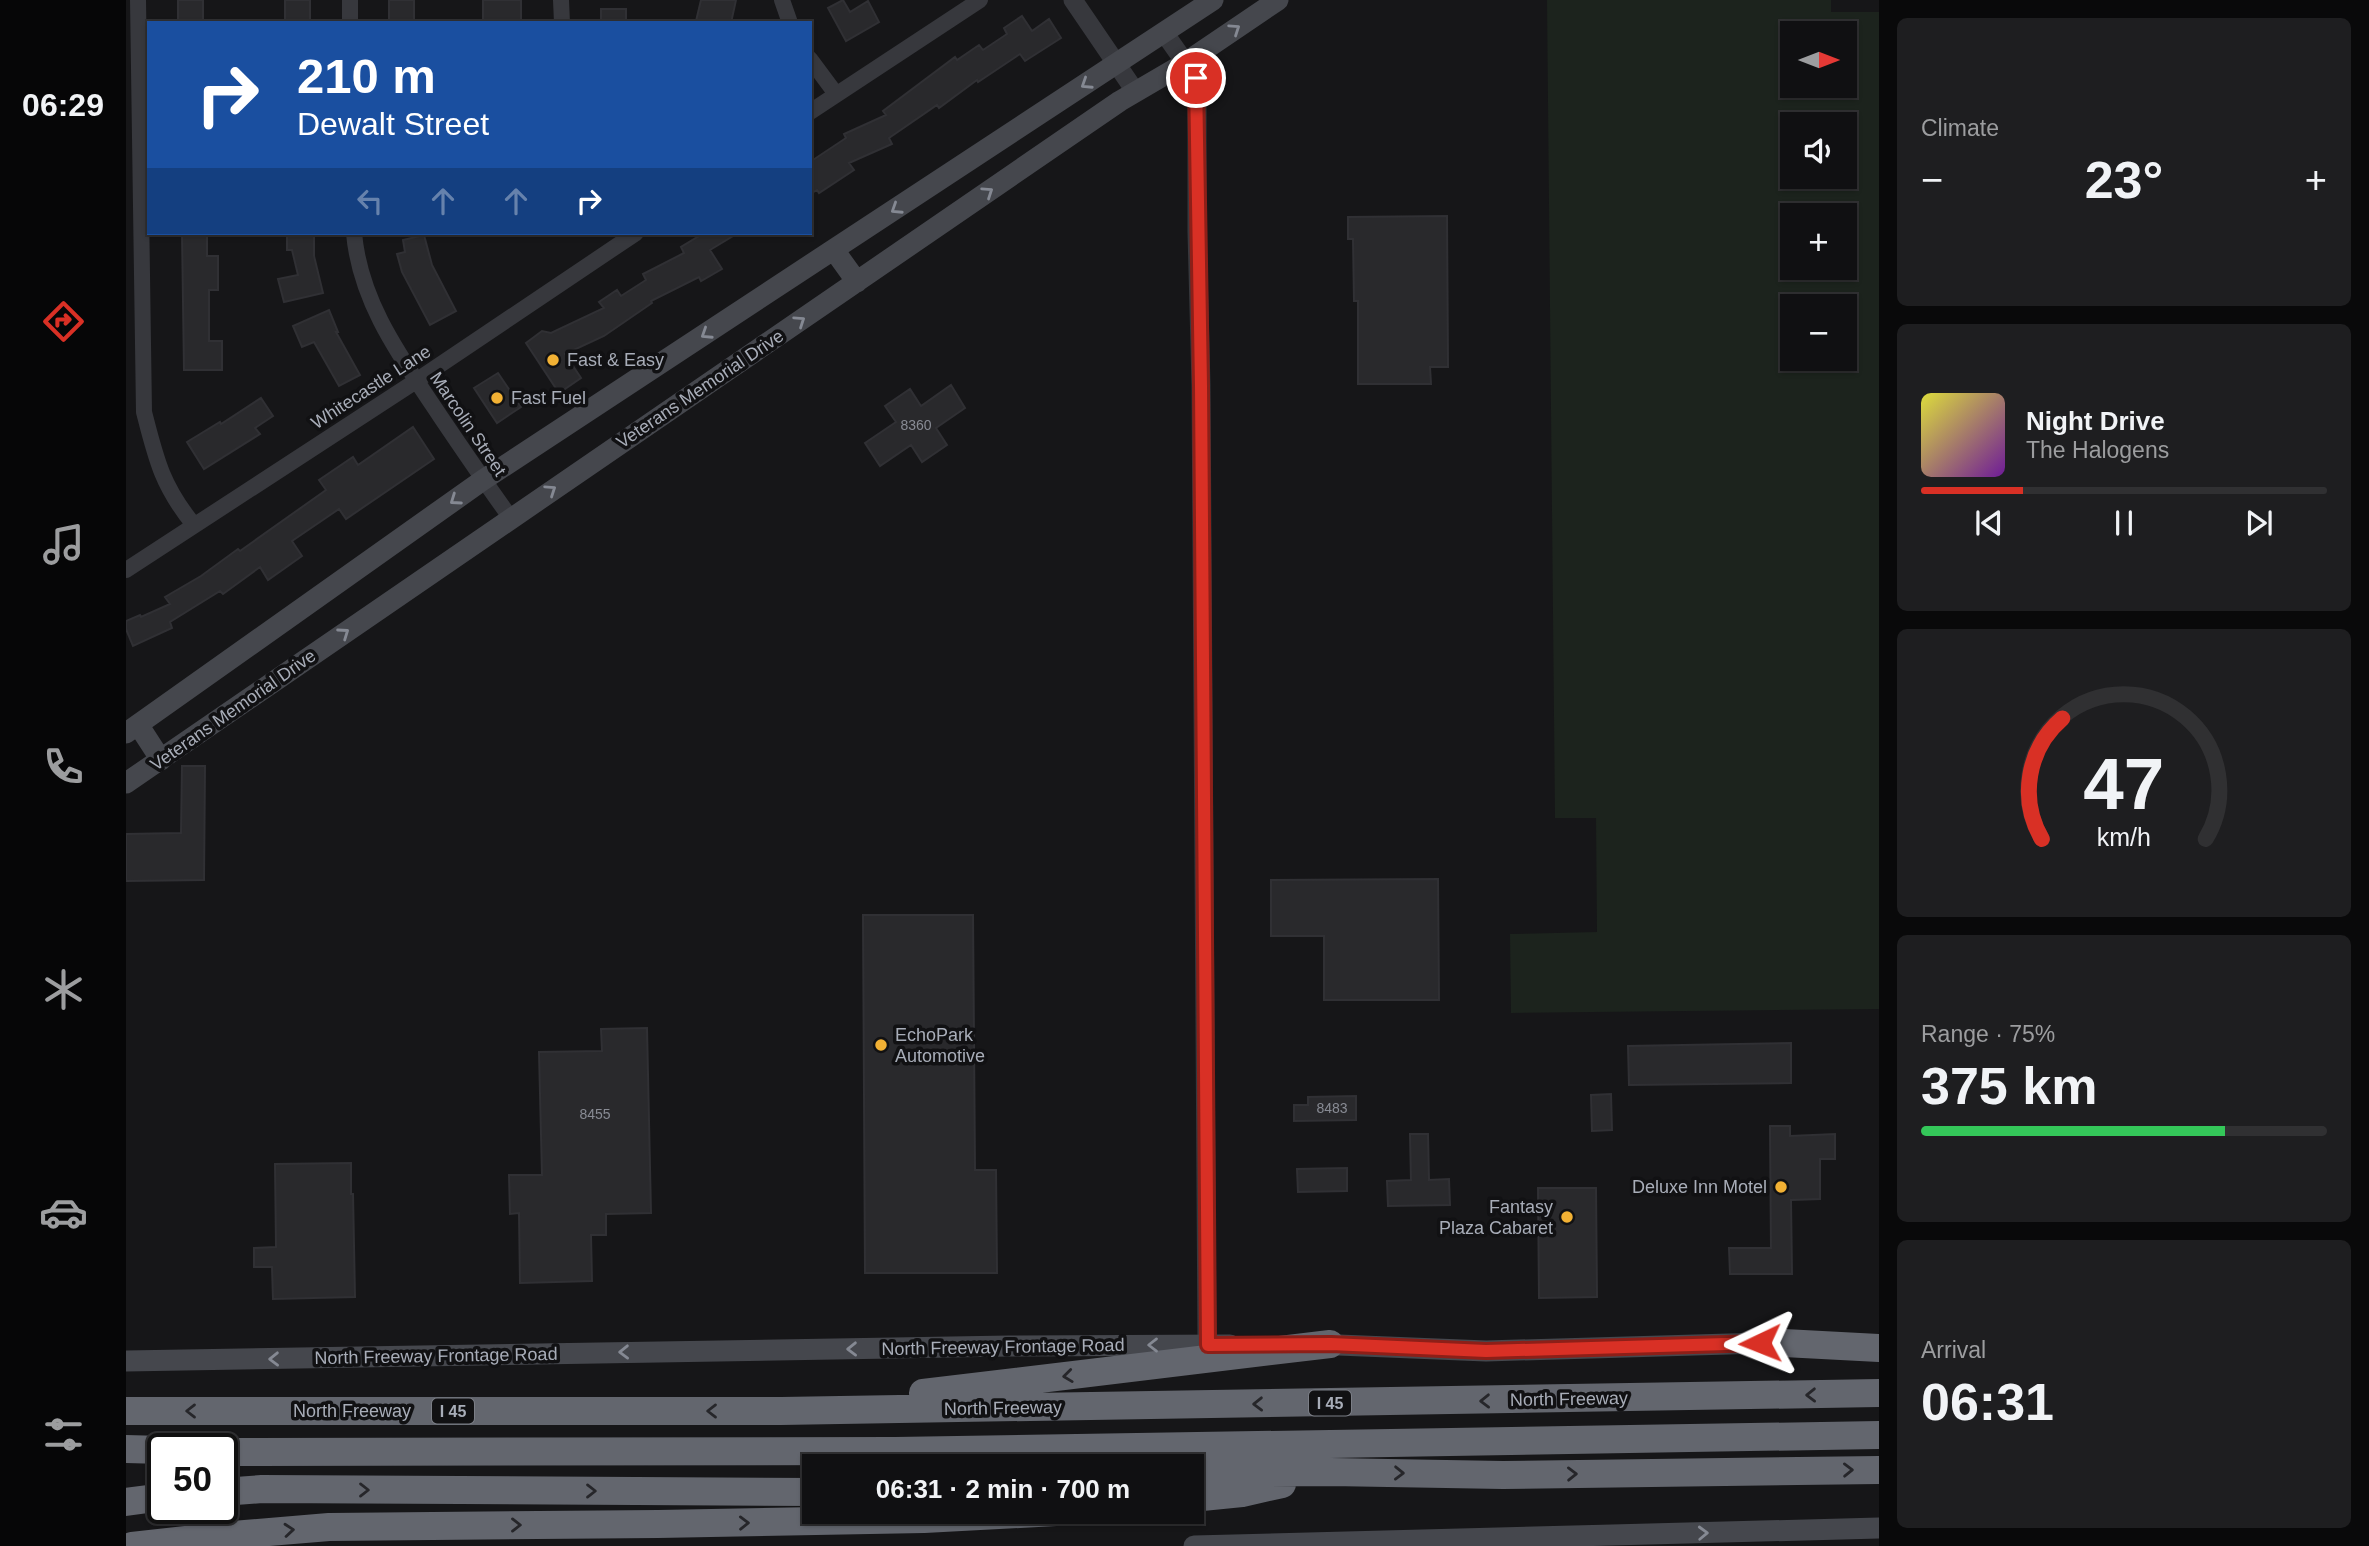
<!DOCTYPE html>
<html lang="en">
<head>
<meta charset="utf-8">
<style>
  :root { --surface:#101012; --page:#1e1e20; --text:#f1f3f6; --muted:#9c9d9f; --line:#303032; --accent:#d93025 }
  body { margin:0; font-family:Helvetica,sans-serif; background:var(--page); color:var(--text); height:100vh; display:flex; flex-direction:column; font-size:26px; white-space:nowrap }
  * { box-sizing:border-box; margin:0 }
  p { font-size:23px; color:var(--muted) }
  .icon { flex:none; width:38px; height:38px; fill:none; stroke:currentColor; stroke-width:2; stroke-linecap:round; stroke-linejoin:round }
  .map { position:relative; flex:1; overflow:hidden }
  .side { display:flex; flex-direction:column; gap:18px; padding:18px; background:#09090a; width:490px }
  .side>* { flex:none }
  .hud { position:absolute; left:21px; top:21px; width:665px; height:214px; border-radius:0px; box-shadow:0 2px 5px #0004,0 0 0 2px var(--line); background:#1a4fa0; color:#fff; overflow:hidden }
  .needle { width:46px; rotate:90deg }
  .fabs { position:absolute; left:1654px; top:21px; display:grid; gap:14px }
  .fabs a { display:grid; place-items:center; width:77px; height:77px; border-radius:0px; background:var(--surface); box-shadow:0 2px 5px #0004,0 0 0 2px var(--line); font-size:35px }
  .speed { position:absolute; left:21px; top:1433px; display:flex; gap:14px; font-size:35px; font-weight:700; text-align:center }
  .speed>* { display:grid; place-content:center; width:91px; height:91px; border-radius:50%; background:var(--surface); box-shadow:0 2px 5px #0004,0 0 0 2px var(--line); line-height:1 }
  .speed .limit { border:4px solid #111; border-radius:10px; background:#fff; color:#111 }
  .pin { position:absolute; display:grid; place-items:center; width:60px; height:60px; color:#fff; margin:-30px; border:4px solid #fff; border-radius:50%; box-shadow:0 2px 7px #0007 }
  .me { position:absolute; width:77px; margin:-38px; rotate:268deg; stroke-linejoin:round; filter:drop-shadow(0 0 5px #0008) }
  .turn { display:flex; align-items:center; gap:24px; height:147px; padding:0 35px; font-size:32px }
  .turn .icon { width:91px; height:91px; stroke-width:2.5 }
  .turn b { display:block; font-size:49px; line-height:60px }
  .lanes { display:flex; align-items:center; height:66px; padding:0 35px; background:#0003; justify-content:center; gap:35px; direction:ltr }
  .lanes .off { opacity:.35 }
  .big { font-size:52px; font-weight:600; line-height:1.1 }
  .side .widget { flex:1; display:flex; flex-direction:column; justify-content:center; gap:10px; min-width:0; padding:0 24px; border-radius:10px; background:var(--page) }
  .side .dial { align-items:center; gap:0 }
  .dial svg { height:182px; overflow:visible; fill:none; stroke:var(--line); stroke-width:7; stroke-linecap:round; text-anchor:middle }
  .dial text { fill:var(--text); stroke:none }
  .song { display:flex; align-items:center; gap:21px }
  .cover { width:84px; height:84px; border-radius:10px; background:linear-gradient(135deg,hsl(60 70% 55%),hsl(280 70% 35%)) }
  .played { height:7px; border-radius:4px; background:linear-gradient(90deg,var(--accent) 25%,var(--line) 25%) }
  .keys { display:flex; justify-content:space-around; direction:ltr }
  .heat { display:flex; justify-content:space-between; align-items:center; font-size:38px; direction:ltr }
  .charge { height:10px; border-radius:5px; background:linear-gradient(90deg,#34c759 75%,var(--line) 0) }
  .trip { position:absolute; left:676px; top:1454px; width:402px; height:70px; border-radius:0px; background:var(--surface); box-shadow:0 2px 5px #0004,0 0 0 2px var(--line); font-weight:600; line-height:70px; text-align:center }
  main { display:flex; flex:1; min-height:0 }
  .tab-bar { display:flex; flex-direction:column; width:126px; justify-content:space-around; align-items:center; background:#060607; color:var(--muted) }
  .tab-bar .icon { width:49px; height:49px }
  .tab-bar .active { color:var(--accent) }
  .tab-bar b { font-size:32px; color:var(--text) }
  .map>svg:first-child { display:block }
  .green { fill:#1c231d; fill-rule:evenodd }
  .building { fill:#29292c; stroke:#303034; stroke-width:2 }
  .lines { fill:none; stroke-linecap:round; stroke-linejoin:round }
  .minor { stroke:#37383d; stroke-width:16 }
  .tertiary { stroke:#37383d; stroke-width:19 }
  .secondary { stroke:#45474d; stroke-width:21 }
  .motorway { stroke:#63666e; stroke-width:28 }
  .oneway { stroke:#858993 }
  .oneway2 { stroke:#26262a }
  .route-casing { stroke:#8d1f18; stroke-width:18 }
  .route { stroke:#d93025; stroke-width:12 }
  .poi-dot { fill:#f2b134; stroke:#111113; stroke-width:2.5 }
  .labels { text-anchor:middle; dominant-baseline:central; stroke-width:7; stroke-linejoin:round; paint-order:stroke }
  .number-label { font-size:14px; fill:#888b94 }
  .shield { fill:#111113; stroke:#7b7e86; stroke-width:2 }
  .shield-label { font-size:16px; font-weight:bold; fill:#a8adb8 }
  .poi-label { font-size:18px; fill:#a8adb8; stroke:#111113; text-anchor:start }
  .street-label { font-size:18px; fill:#a8adb8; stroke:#111113 }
</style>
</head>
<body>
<main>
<nav class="tab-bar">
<b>06:29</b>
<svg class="icon active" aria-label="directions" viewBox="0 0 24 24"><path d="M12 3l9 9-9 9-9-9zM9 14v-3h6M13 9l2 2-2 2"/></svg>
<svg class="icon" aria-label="music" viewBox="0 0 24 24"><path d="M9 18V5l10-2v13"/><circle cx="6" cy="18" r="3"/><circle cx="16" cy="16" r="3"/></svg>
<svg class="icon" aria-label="phone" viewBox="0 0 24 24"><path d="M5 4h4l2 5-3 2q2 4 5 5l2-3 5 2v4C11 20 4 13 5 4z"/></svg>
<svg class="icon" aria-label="climate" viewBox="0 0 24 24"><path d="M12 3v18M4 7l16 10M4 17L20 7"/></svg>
<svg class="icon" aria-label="car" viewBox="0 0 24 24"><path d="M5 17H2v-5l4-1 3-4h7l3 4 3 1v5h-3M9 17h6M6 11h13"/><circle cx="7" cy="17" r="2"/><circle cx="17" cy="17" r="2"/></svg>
<svg class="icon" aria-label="filters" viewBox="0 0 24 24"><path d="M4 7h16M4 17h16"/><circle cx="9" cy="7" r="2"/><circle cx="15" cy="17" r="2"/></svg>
</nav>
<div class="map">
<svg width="1753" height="1546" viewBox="0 0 1753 1546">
  <rect width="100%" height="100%" fill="#161618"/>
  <!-- green -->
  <path class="green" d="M1421,0H1705V12H1753V1009L1385,1013L1384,934L1471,932L1470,818H1429ZM1666,33H1718V86H1666ZM1666,124H1718V177H1666ZM1666,215H1718V268H1666ZM1666,306H1718V359H1666Z"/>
  <!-- building -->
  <path class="building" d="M52,0H77V23H52Z
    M159,0H184V23H159Z
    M263,0H288V23H263Z
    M357,0H395V23H357Z
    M575,0H610L605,23L570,21Z
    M717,0L724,12L742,1L753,22L720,41L702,8Z
    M475,9H500V23H475Z
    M896,16L906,31L923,19L935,38L899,61L894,54L852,82L851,80L813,108L811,105L763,138L766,144L723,163L728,170L693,193L691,190L684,194V162L720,138L718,134L760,115L757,111L829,57L831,60L853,45L857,50L881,34L878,28Z
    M1321,216L1322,367H1304L1305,384H1232V301H1228L1227,239H1222V217Z
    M56,233H81V256H92V290H83V341H96V370H58Z
    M161,233H188V256L197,293L158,302L152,279L172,275L166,250H161Z
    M578,233H612L584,250L596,269L575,281L573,277L525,301L526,303L478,336L439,354L455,378L433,393L400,343L416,331L425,333L478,308L473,302L491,290L495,296L520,280L517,274L558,253L555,247Z
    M298,235L306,265L330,311L304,325L276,272L271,254L279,252L277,240Z
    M203,310L212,332H210L234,375L213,386L188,342L176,347L167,326Z
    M372,373L395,407L371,423L348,388Z
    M825,385L839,408L810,428L821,445L796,462L785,445L754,466L739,443L770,422L759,406L784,389L795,406Z
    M135,398L147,416L129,428L134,434L78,469L61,442L94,422L95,424Z
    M287,427L308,459L220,519L213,509L166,541L176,556L142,580L134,567L97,594L94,591L44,622L46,628L7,646L0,629V621L14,615L15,617L44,604L39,597L75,576L112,549L114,551L200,490L193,480L227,457L232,465Z
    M56,766H79L78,880L0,881V834L55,833Z
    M1312,879L1313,1000H1198V936H1145V880Z
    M737,915H847L849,1170H870L871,1273H739Z
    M521,1028L525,1213L480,1214V1235H465L466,1281L394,1283L393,1213L384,1214L383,1175H416L413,1052L476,1051L475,1029Z
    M1665,1043V1083L1503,1085L1502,1046Z
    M1485,1094L1486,1130L1466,1131L1465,1095Z
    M1230,1096V1120L1168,1121V1105H1182V1097Z
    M1644,1126H1664V1136L1709,1134V1159H1694V1199L1665,1200L1666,1274H1604L1603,1248H1645Z
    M1284,1134H1302L1303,1180L1323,1179L1324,1205L1262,1206L1261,1181L1285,1180Z
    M225,1163V1194H227L229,1297L147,1299L146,1267H128V1248L150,1247L149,1164Z
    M1221,1168V1191L1172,1192L1171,1169Z
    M1412,1188H1470L1471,1297L1413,1298Z"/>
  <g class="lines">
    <!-- minor -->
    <path class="minor" d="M12,0L18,412C30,459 36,486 68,525
      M224,0V23
      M435,0L436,23
      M656,0L664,23
      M684,59L710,94
      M684,112L854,0
      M228,233C234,303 276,359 314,416C337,450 360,484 384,517
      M0,570L290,381L510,233"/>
    <!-- tertiary -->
    <path class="tertiary" d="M947,0L1009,91
      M1039,34L1070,78L1071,83V232L1075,385L1081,1345"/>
    <!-- secondary -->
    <path class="secondary" d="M708,250L731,282
      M13,726L35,760
      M0,733L357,480L1087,0
      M0,783L994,101L1059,63L1152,0
      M1188,1344L1360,1351L1670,1342
      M0,1361L883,1346L1104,1345
      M1068,1546L1753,1528"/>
    <!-- motorway -->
    <path class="motorway" d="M1658,1343L1753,1348
      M797,1393L1204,1344
      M0,1411H655L1753,1393
      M0,1449L37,1450
      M96,1452L769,1451L1753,1435
      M1066,1473L1205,1472L1377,1475L1753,1470
      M96,1492L136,1489L688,1492
      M1066,1498L1116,1493L1156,1484
      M0,1502L37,1497
      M6,1546L95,1536L203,1527L532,1524L798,1519L930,1512"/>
  </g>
  <!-- one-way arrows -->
  <defs><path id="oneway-chevron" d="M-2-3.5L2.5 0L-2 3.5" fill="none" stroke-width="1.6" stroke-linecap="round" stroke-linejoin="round" transform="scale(1.75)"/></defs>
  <g class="oneway">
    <use href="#oneway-chevron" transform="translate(1109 29) rotate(-34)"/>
    <use href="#oneway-chevron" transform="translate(960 84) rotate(147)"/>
    <use href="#oneway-chevron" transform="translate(862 192) rotate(-34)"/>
    <use href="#oneway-chevron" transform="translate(770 209) rotate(147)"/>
    <use href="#oneway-chevron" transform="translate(674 321) rotate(-34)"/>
    <use href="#oneway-chevron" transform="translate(580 334) rotate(147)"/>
    <use href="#oneway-chevron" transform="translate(425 490) rotate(-34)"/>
    <use href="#oneway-chevron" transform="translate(329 500) rotate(145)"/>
    <use href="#oneway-chevron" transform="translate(218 633) rotate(-35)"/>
    <use href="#oneway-chevron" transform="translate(1027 1345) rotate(180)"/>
    <use href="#oneway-chevron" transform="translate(726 1349) rotate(179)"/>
    <use href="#oneway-chevron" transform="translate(498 1352) rotate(179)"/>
    <use href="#oneway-chevron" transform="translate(148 1359) rotate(179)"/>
    <use href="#oneway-chevron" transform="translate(1577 1533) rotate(-2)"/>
  </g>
  <g class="oneway2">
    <use href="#oneway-chevron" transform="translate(942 1376) rotate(173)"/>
    <use href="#oneway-chevron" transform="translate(1685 1395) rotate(179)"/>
    <use href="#oneway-chevron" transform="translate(1359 1401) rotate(179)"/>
    <use href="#oneway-chevron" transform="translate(1132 1404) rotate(179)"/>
    <use href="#oneway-chevron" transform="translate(65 1411) rotate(180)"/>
    <use href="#oneway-chevron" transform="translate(586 1411) rotate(180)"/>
    <use href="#oneway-chevron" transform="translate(1722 1470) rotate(-1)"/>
    <use href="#oneway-chevron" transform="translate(1273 1473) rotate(1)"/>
    <use href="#oneway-chevron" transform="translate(1446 1474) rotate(-1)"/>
    <use href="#oneway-chevron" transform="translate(238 1490)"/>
    <use href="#oneway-chevron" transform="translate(465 1491)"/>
    <use href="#oneway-chevron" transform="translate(618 1523) rotate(-1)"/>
    <use href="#oneway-chevron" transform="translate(390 1525)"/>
    <use href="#oneway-chevron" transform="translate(163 1530) rotate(-5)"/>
  </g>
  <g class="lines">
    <defs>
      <path id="route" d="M1070,78L1075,386L1082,1345L1205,1344L1360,1351L1634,1343"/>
    </defs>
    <!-- route casing -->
    <use href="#route" class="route-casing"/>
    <!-- route -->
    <use href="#route" class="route"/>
  </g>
  <!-- markers -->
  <g class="poi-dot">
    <circle cx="427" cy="360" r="7"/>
    <circle cx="371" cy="398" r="7"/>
    <circle cx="755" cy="1045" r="7"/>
    <circle cx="1655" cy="1187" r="7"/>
    <circle cx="1441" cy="1217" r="7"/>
  </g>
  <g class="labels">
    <!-- number labels -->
    <g class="number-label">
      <text x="790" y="425">8360</text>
      <text x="1206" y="1108">8483</text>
      <text x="469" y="1114">8455</text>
    </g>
    <!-- shield labels -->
    <g class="shield">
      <rect x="1183" y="1390.5" width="42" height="25" rx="5"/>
      <rect x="306" y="1398.5" width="42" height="25" rx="5"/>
    </g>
    <g class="shield-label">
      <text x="1204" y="1403">I 45</text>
      <text x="327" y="1411">I 45</text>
    </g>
    <!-- poi labels -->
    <g class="poi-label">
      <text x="441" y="360">Fast &amp; Easy</text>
      <text x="385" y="398">Fast Fuel</text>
      <text x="769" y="1035">EchoPark<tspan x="769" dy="21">Automotive</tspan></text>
      <text x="1641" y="1187" text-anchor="end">Deluxe Inn Motel</text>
      <text x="1427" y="1207" text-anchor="end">Fantasy<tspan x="1427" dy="21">Plaza Cabaret</tspan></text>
    </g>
    <!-- street labels -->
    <g class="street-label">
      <text transform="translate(245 387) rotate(-33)">Whitecastle Lane</text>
      <text transform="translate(574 389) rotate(-34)">Veterans Memorial Drive</text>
      <text transform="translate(342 424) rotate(56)">Marcolin Street</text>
      <text transform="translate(107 710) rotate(-35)">Veterans Memorial Drive</text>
      <text transform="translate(877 1347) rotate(-1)">North Freeway Frontage Road</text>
      <text transform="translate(310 1356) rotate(-1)">North Freeway Frontage Road</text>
      <text transform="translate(1443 1399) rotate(-1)">North Freeway</text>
      <text transform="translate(877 1408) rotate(-1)">North Freeway</text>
      <text x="226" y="1411">North Freeway</text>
    </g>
  </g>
</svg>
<div class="fabs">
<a><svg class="needle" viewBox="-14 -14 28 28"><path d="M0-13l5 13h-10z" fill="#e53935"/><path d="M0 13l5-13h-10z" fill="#9c9d9f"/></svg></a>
<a><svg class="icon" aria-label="sound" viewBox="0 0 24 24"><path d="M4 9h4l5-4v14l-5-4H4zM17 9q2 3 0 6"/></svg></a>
<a>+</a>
<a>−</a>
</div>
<div class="speed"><div class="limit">50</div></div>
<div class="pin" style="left:1070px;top:78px;background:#d93025"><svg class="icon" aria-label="arrive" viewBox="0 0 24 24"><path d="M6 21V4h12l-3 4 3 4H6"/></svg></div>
<svg class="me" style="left:1634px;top:1343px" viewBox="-20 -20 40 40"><path d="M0-17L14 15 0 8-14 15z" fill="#d93025" stroke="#fff" stroke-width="4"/></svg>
<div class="trip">06:31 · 2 min · 700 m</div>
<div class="hud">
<div class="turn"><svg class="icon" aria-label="right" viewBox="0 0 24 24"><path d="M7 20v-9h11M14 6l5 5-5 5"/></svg><div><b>210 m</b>Dewalt Street</div></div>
<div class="lanes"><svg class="icon off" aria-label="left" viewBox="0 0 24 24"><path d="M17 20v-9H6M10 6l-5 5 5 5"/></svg><svg class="icon off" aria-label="ahead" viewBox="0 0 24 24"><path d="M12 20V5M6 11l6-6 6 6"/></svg><svg class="icon off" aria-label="ahead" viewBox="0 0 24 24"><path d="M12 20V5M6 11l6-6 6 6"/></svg><svg class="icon" aria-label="right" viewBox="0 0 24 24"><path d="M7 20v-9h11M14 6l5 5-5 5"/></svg></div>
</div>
</div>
<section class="side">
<div class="widget"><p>Climate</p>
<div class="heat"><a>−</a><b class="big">23°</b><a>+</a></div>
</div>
<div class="widget">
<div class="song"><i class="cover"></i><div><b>Night Drive</b><p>The Halogens</p></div></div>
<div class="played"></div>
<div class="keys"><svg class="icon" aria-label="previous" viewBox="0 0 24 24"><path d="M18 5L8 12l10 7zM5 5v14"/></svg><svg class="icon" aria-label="pause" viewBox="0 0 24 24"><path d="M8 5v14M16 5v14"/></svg><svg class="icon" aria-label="next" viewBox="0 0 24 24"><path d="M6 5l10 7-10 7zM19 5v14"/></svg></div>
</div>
<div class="widget dial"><svg viewBox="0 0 100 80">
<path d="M14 69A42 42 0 1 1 86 69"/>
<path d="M14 69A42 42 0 0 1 23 16" stroke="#d93025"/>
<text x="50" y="56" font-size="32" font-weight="700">47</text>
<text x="50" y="72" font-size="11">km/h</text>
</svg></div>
<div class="widget"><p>Range · 75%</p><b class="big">375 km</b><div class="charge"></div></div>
<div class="widget"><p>Arrival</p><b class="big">06:31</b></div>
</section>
</main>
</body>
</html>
